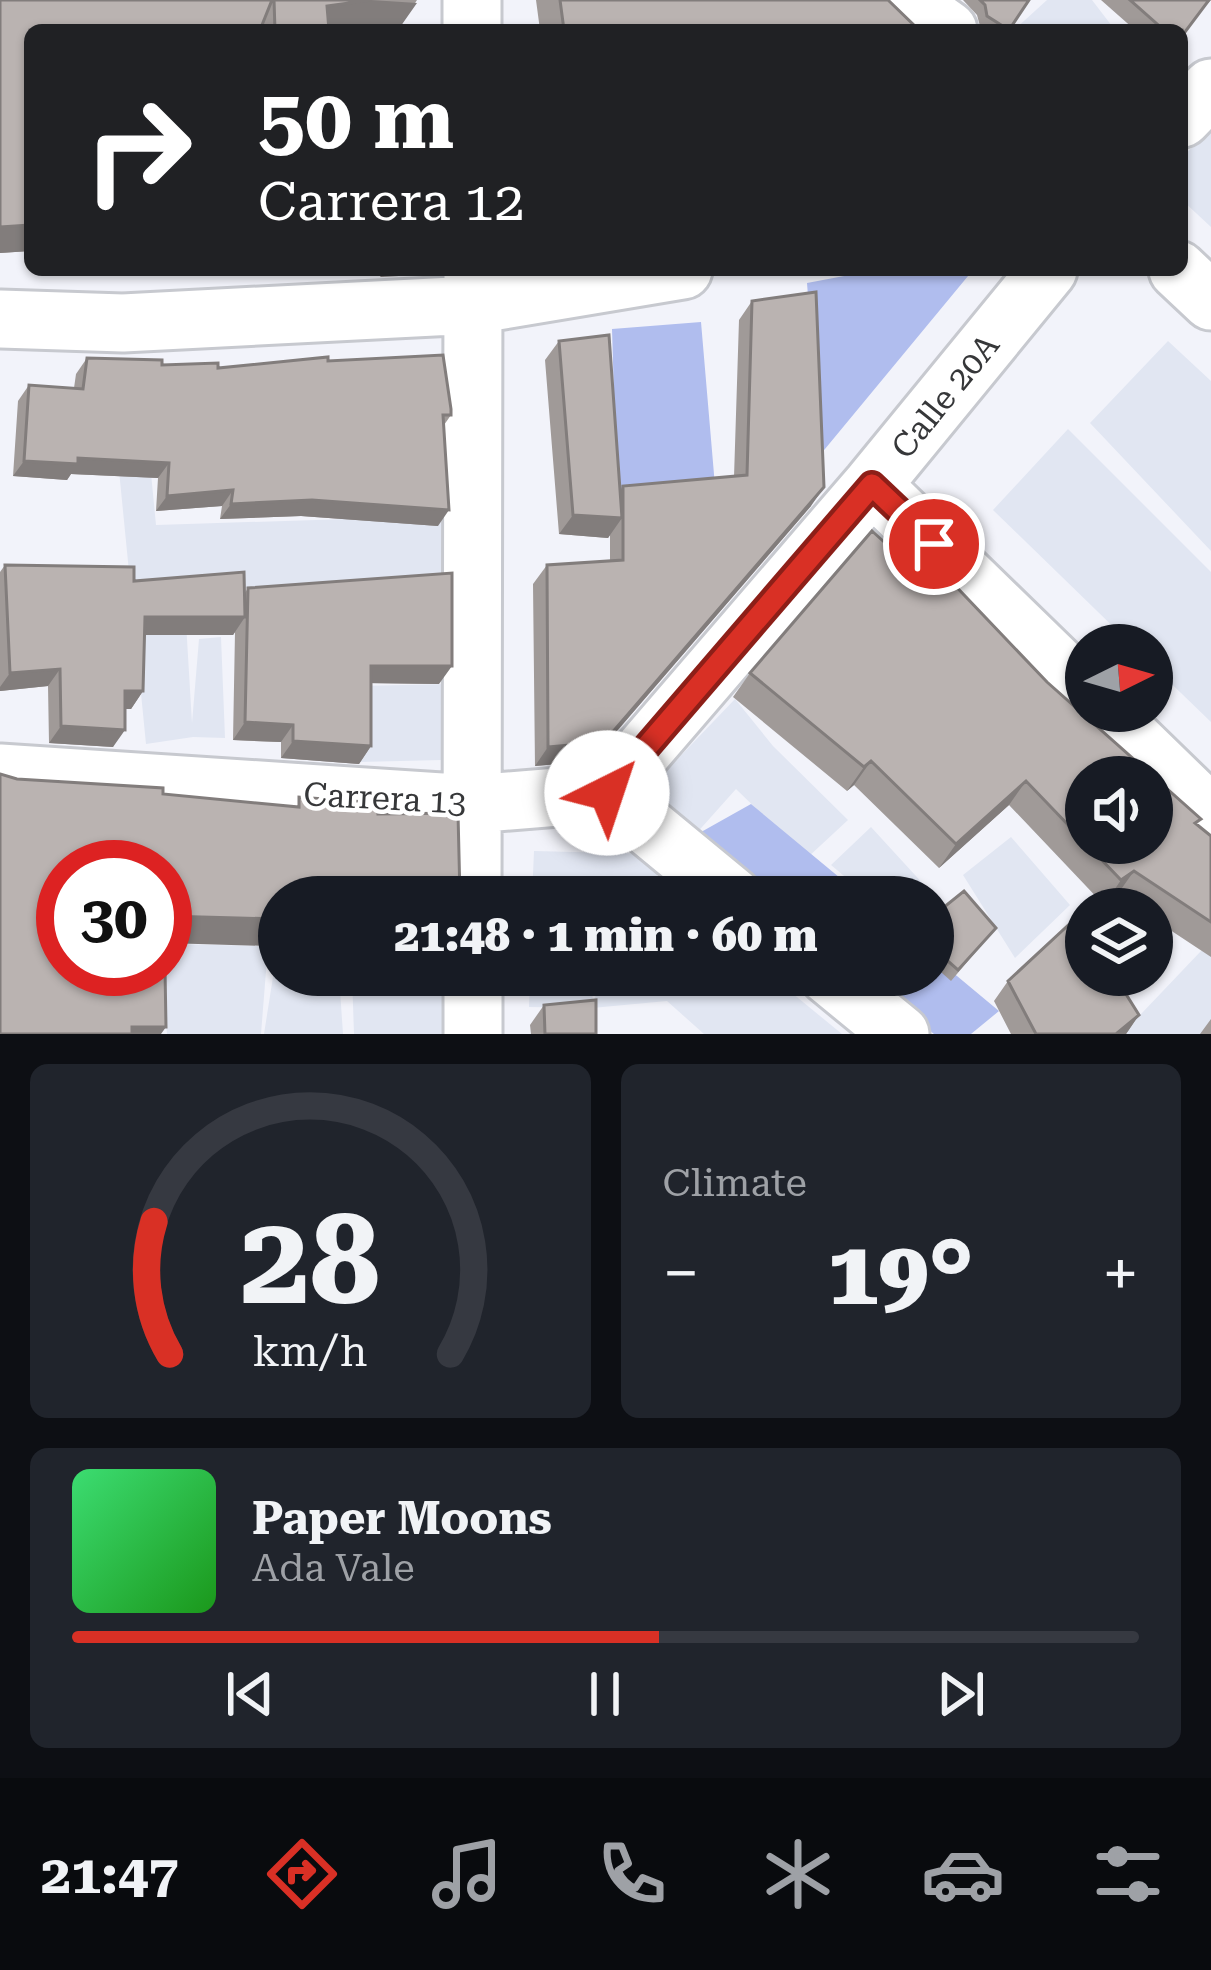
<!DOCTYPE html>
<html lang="en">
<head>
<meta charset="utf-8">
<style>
  :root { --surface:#171b24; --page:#20242c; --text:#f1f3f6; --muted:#9ea1a6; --line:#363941; --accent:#d93025 }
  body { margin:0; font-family:"Roboto Serif",serif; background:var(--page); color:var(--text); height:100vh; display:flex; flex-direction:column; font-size:45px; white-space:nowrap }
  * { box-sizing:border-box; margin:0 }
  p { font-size:39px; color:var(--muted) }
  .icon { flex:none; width:66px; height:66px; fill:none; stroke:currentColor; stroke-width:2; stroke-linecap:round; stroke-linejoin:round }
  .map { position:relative; height:1034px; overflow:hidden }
  .drawer { display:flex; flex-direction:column; gap:30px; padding:30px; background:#0d0f14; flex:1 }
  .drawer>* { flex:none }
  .hud { position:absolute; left:24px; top:24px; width:1164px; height:252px; border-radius:18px; box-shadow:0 3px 9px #0004; background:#202124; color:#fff; overflow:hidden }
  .needle { width:78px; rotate:85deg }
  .tools { position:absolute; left:1065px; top:624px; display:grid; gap:24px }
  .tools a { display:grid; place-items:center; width:108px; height:108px; border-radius:50%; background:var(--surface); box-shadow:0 3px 9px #0004; font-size:60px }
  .speed { position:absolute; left:36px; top:840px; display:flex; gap:24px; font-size:60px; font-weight:700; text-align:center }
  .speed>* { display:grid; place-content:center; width:156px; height:156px; border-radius:50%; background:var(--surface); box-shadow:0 3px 9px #0004; line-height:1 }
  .speed .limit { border:18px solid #d22; background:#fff; color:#111 }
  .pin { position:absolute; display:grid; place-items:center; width:102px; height:102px; color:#fff; margin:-51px; border:6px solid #fff; border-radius:50%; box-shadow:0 3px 12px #0007 }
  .me { position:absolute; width:132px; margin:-66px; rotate:41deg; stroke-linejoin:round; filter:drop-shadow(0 0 9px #0008) }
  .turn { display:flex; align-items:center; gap:42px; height:252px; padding:0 36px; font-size:54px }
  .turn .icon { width:156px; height:156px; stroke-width:2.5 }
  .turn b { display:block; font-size:84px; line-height:102px }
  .big { font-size:90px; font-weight:800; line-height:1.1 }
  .drawer .tile { flex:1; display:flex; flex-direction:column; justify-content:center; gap:18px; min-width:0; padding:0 42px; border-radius:18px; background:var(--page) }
  .drawer .dial { align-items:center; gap:0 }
  .dial svg { height:312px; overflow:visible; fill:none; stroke:var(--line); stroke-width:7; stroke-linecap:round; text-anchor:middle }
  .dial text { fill:var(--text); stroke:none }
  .song { display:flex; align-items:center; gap:36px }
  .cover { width:144px; height:144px; border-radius:18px; background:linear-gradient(135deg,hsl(140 70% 55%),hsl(120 70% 35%)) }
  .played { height:12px; border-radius:6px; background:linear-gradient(90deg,var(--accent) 55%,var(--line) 55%) }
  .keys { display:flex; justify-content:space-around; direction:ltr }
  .heat { display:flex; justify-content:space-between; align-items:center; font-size:66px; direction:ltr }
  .drawer .tiles { flex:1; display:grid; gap:30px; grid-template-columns:1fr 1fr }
  .tile:last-child { grid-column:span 2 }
  .trip { position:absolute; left:258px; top:876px; width:696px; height:120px; border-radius:60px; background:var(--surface); box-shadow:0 3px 9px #0004; font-weight:800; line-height:120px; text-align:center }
  .dock { display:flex; height:192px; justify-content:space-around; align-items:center; background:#090b0e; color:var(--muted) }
  .dock .icon { width:84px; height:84px }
  .dock .selected { color:var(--accent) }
  .dock b { font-size:54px; color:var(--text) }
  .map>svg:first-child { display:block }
  .built { fill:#e1e6f2 }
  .green { fill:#b0bdee }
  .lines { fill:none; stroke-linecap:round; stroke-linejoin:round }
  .minor-casing { stroke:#c7c9cf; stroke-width:63 }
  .minor { stroke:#fff; stroke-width:57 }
  .wall { fill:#a09a98 }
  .shaded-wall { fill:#827d7c }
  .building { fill:#bab3b1; stroke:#827d7c; stroke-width:3; fill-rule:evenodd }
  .route-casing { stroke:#8d1f18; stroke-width:30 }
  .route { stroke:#d93025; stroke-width:21 }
  .labels { text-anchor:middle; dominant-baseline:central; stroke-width:9; stroke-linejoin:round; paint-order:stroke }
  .street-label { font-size:33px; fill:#363739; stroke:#fff }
</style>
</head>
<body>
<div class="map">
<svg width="1211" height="1034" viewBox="0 0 1211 1034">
  <rect width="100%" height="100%" fill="#f2f3fa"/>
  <!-- built -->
  <path class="built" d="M1047,0H1092L1115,30H1014Z
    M1211,127V227L1182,200V158Z
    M1168,341L1211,381V551L1090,423Z
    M1068,429L1211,572V722L1152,665V645H1132L993,510Z
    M116,440L148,442L156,525L441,516L442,585L184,589L192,723L199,639L221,637L225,738L193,737L146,744Z
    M449,684L442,760L359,762V686Z
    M735,699L773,746L848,820L807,858L736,789L694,836L645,793Z
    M871,827L926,887L917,897H869L831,865Z
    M1011,837L1070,905L1015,958L963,875Z
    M534,851L654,854L660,897H532Z
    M279,939V975H339L343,1034H264Z
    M165,944L268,946L261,1034H167L162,969Z
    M1201,951H1211V1026L1202,1034H1122Z
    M352,975H443L444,1034H354Z
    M530,975H591L593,1003L603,975H770L842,1034H704L667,1001L592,1008L529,1007Z"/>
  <!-- green -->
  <path class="green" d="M876,270H973L820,455L807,283Z
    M701,322L715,486L617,494L612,329Z
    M751,804L863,897H768L694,836Z
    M933,956L999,1011L971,1034H934L862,975H933Z"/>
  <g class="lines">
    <defs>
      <path id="minor" d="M472,0V30
        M905,0L948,30
        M1182,118L1211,88
        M1178,270L1211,301
        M0,319L123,323L473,305L683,270
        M872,485L1086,693
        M1104,711L1211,815
        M0,773L472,804L607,793L733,897
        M607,793L872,485L1048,270
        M472,897L473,270
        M473,975V1034
        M828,975L900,1034"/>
    </defs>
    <!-- minor casing -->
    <use href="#minor" class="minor-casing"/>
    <!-- minor -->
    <use href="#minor" class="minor"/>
  </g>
  <!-- wall -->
  <path class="wall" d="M0,0H417L398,30L356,27L331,30H30V251L0,253Z
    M536,0H888L919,30H540Z
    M963,0H1029L1009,30H985L980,26L977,15Z
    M1101,0H1211L1182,30H1135Z
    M752,301L811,506L591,761L535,766L533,584L547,565L610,561V535L608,538L559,534L545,360L559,341L620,491L623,486L734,477L739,320Z
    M87,358L218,368L328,361L451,415L444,425L438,526L301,516L220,519L222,506L156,511L158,478L71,474L67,480L13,476L18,401L29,385L74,388L76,374Z
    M5,565L245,593L248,588L439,684L371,683V746L359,764L281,758V742L233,740L235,632L233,635H144L143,691L131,709H125L113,747L49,743L48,686L0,691V572Z
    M934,587L1047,682L1201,819L1197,824L1211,836V957L1152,918V909H1138L1117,895L1104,905L1009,805L939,868L854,785L847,791L733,697L750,673Z
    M933,916L996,928L951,981L933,965Z
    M1008,981L1139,1015L1126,1034H1011L994,1001Z
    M544,1005L596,1034H531L530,1025Z
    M1211,1019V1034H1200Z"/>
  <!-- shaded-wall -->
  <path class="shaded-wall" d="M371,0L417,3L398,30L356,27L310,30L327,6Z
    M30,225V251L0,253V227Z
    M385,270H421L418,275L380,277Z
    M78,458L169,463L158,478L71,474L67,480L13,476L24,461Z
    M824,487L811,506L591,761L535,766L548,747Z
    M233,490L222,506L156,511L167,496Z
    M312,500L449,510L438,526L301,516L220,519L231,504Z
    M573,515L622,518L608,538L559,534Z
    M145,617H245L233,635H132Z
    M371,666H452L439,684L359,683Z
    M60,669L48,686L0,691V687L10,673Z
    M125,691H143L131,709H113Z
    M245,722L293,725L281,742L233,740Z
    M61,726L125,730L113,747L49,743Z
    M293,741L371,746L359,764L281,758Z
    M871,761L854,785L847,791L864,767Z
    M1026,781L1009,805L939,868L956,844Z
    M1134,871L1117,895L1104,905L1121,880Z
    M279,911V930L268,946L165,943V916Z
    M1139,1015L1126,1034H1116Z
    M132,1027H166L161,1034H127Z"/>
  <!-- building -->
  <path class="building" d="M0,0H272L260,30H30V225L0,227Z
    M274,0H371L327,6L329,30H275Z
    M560,0H888L919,30H564Z
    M980,0H1029L1009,30L987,16L985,5Z
    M1130,0H1209L1182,36V30H1164Z
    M816,292L824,487L604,742L548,747L547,565L623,560V486L747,475L752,301Z
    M609,335L622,518L573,515L559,341Z
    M443,355L451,409V415H443L449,510L312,500L231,504L233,490L167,496L169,463L78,458V464L24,461L29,385L83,389L87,358L162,360V365L218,363V368L328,357V361Z
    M872,531L934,587L945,575L1047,682L1201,819L1195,823L1211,836V922L1134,871L1121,880L1026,781L956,844L871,761L864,767L750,673ZM1086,777H1152V843H1086Z
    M5,565L134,567V581L244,572L245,617H145L143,691H125V730L61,726L60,669L10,673Z
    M452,573V666H371V746L293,741V725L245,722L248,588Z
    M0,774L17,779L163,788V794L299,807V797L378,803V814L458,813L460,897H279V919L165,916V867H63V969H165L166,1027H132V1034H0Z
    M964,891L996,928L958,970L933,948V916Z
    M1077,917L1086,931V975H1114L1139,1015L1116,1034H1036L1008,981Z
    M596,1000V1034H545L544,1005Z"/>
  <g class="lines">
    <defs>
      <path id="route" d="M607,793L872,485L934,544"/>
    </defs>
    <!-- route casing -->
    <use href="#route" class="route-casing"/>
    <!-- route -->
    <use href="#route" class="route"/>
  </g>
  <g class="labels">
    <!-- street labels -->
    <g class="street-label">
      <text transform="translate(945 396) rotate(-51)">Calle 20A</text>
      <text transform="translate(385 798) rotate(3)">Carrera 13</text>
    </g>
  </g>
</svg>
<div class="tools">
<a><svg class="needle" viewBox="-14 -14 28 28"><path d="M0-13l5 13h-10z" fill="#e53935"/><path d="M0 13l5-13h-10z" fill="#9ea1a6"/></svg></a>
<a><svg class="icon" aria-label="sound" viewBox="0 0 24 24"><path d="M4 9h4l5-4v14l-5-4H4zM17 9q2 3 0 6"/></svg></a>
<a><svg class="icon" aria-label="layers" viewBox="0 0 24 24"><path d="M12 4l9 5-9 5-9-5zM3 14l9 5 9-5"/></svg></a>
</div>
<div class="speed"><div class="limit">30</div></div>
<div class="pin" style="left:934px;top:544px;background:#d93025"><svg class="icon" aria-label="arrive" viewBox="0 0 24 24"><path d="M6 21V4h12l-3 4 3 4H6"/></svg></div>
<svg class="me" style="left:607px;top:793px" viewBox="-20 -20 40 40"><circle r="19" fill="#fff"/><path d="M0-13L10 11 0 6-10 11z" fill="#d93025"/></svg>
<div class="trip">21:48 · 1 min · 60 m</div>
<div class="hud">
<div class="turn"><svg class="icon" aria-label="right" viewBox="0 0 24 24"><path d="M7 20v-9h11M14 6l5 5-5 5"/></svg><div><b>50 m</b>Carrera 12</div></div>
</div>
</div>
<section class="drawer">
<div class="tiles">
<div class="tile dial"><svg viewBox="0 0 100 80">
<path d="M14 69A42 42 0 1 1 86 69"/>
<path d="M14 69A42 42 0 0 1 10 35" stroke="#d93025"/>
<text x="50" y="56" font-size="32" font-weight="700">28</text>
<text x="50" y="72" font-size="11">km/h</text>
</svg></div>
<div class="tile"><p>Climate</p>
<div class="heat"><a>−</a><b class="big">19°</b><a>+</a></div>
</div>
<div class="tile">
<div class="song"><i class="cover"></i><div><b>Paper Moons</b><p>Ada Vale</p></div></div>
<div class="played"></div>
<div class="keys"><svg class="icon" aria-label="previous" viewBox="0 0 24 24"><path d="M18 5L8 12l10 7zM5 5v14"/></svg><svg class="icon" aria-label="pause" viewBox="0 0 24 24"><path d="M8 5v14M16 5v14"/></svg><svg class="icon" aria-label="next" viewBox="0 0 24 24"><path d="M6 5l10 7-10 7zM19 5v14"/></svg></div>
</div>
</div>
</section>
<nav class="dock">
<b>21:47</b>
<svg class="icon selected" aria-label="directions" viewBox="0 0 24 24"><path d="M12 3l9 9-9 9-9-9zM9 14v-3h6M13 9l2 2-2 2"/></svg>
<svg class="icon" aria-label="music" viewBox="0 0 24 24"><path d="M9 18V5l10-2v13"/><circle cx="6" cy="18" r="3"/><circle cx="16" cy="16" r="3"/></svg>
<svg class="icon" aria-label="phone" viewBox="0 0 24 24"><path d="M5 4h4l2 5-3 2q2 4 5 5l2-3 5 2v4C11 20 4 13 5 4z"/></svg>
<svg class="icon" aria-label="climate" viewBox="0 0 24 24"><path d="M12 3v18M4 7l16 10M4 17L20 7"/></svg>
<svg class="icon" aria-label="car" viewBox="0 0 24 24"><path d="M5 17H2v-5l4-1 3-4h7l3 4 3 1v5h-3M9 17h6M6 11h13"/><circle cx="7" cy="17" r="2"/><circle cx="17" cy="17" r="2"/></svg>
<svg class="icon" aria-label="filters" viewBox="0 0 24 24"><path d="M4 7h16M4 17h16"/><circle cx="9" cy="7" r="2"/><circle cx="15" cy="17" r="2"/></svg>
</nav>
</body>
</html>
